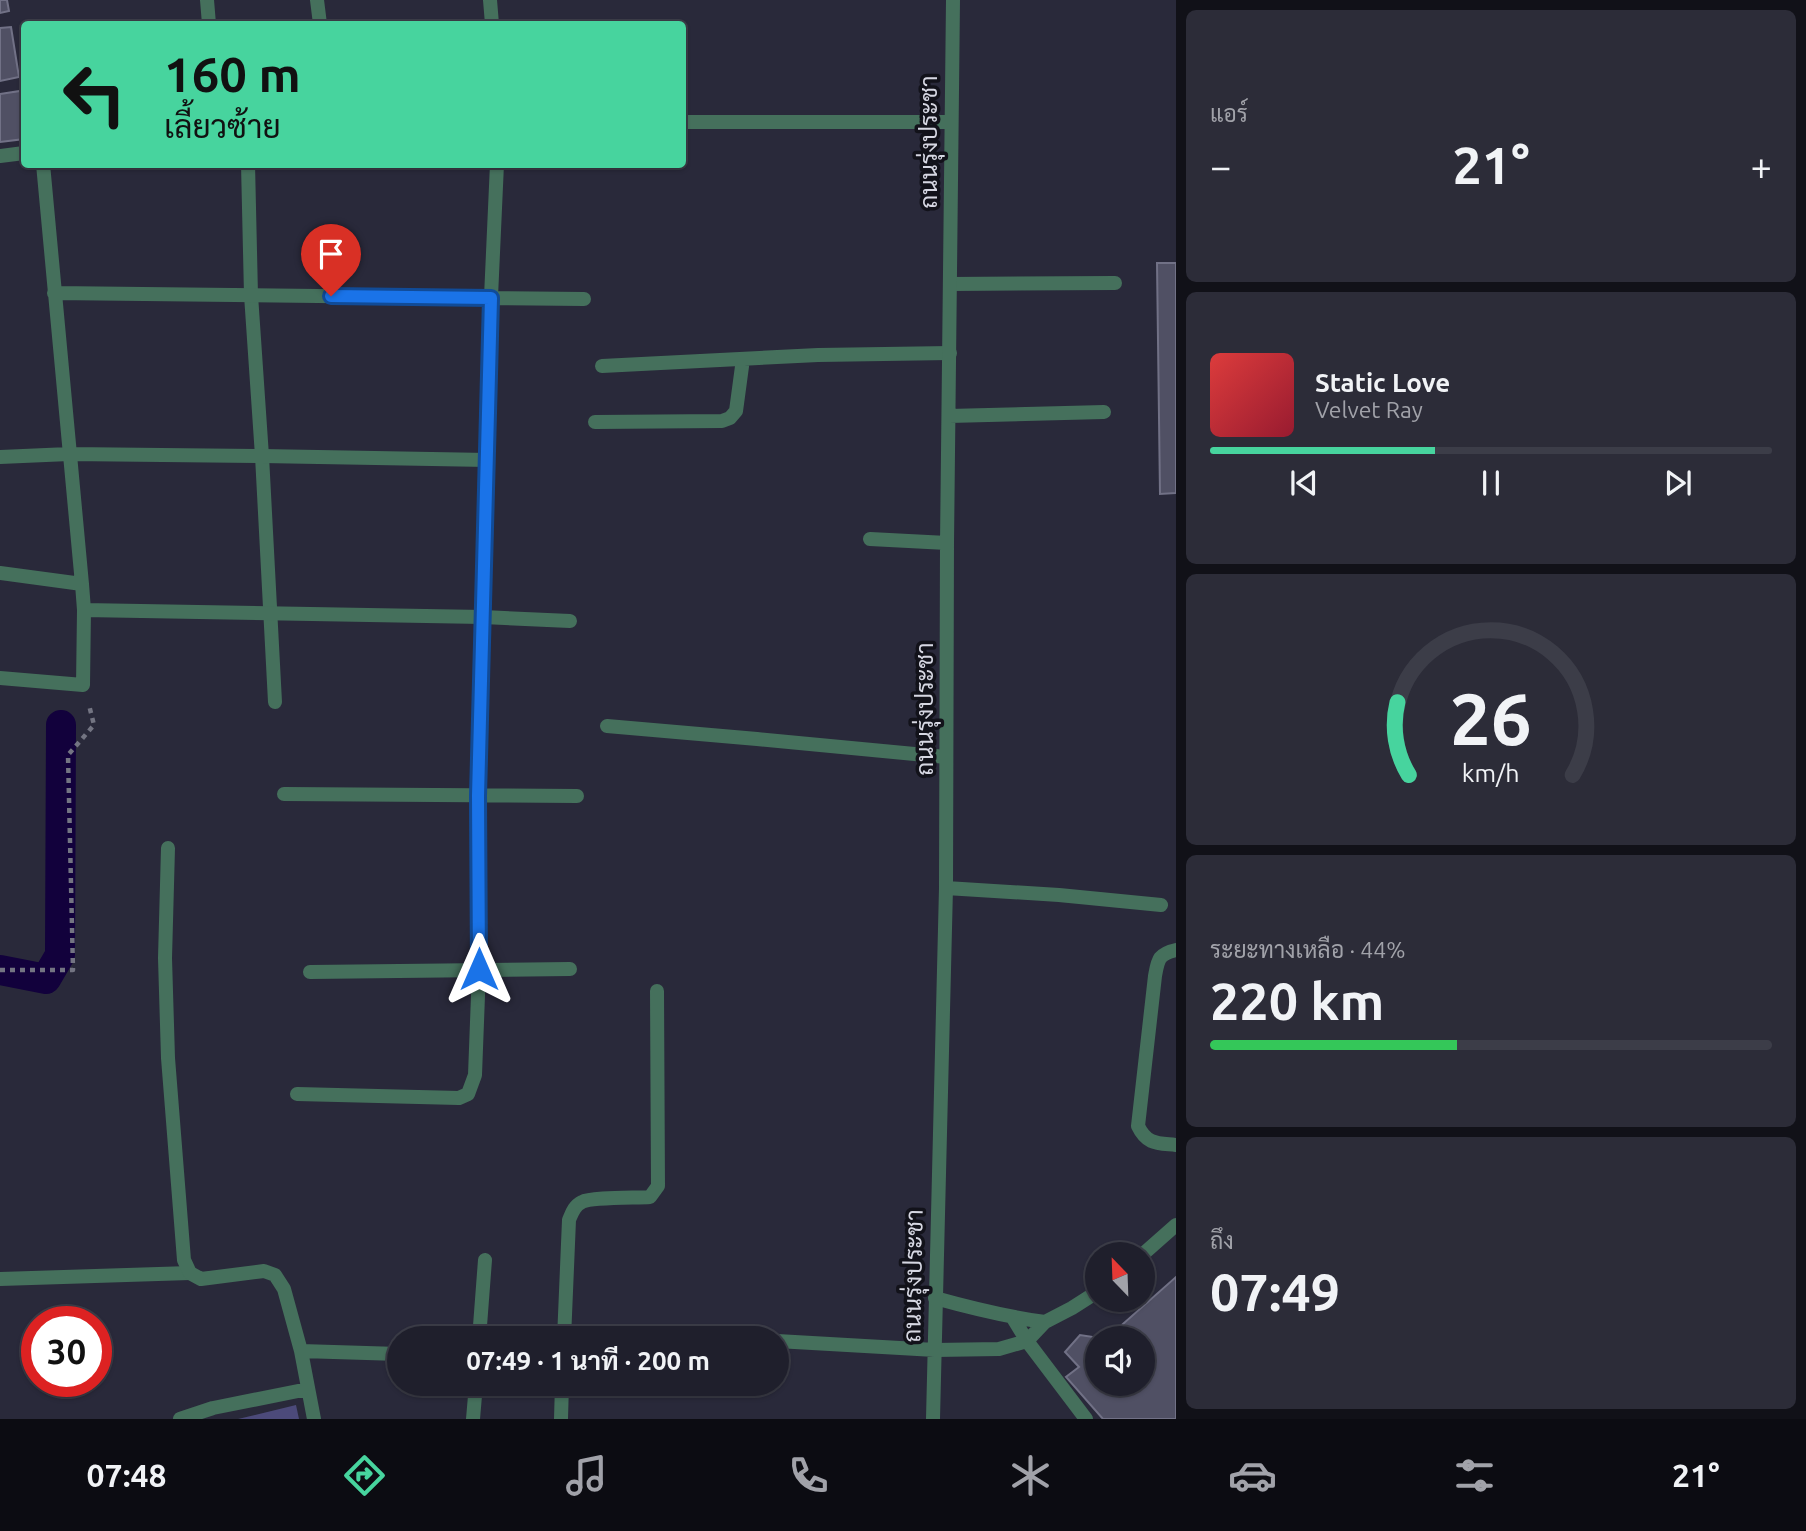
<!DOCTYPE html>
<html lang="th">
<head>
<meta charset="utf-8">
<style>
  :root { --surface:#1f1f2c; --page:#2c2c38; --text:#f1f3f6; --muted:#a1a2a9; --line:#3c3d48; --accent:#47d49e }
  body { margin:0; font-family:Ubuntu,Sarabun,sans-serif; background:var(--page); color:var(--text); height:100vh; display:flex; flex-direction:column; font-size:26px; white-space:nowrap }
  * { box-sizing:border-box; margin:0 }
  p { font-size:23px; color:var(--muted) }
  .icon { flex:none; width:38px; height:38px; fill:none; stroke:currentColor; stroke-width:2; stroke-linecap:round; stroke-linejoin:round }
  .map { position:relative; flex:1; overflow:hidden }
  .side { display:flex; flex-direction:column; gap:10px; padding:10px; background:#111118; width:630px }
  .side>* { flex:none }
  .guide { position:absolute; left:21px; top:21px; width:665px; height:147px; border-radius:7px; box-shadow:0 2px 5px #0004,0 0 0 2px var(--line); background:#47d49e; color:#111; overflow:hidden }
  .needle { width:46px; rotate:337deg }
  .buttons { position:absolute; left:1085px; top:1242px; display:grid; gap:14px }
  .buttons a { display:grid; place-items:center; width:70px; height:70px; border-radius:50%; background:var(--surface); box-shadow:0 2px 5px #0004,0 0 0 2px var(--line); font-size:35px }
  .speed { position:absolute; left:21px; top:1306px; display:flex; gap:14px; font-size:35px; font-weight:700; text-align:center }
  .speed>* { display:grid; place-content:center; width:91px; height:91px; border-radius:50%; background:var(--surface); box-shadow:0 2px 5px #0004,0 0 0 2px var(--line); line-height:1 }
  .speed .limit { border:10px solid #d22; background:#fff; color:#111 }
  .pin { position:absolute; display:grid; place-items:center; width:60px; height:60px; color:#fff; margin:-72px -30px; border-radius:50% 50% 50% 0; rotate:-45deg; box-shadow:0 0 7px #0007 }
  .pin .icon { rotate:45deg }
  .me { position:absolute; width:77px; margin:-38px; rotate:0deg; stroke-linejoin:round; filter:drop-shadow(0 0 5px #0008) }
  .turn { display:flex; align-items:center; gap:24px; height:147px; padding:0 28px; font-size:32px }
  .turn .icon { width:91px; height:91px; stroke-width:2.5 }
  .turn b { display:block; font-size:49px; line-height:60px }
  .big { font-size:52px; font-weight:700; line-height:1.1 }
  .side .tile { flex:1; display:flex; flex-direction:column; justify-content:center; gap:10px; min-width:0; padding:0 24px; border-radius:10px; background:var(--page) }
  .side .dial { align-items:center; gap:0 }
  .dial svg { height:182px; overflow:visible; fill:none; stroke:var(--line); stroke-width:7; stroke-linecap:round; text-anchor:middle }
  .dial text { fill:var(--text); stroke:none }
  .song { display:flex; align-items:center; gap:21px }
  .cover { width:84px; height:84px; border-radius:10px; background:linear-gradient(135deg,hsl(0 70% 55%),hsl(350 70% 35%)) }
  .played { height:7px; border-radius:4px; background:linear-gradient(90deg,var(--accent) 40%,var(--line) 40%) }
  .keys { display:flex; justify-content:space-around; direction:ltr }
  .heat { display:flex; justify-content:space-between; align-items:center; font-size:38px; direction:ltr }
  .charge { height:10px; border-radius:5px; background:linear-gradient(90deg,#34c759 44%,var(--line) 0) }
  .trip { position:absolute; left:387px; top:1326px; width:402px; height:70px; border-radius:35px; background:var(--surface); box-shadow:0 2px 5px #0004,0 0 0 2px var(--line); font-weight:700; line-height:70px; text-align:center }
  .menu { display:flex; height:112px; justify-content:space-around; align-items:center; background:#0c0c12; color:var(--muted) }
  .menu .icon { width:49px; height:49px }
  .menu .on { color:var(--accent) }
  .menu b { font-size:32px; color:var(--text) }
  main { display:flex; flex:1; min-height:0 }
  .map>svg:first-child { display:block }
  .green { fill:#4c4a7a }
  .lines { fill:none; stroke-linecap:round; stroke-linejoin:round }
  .canal { stroke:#12013c; stroke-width:30 }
  .building { fill:#505064; stroke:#717186; stroke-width:2; fill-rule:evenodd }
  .path { stroke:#737482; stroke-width:4.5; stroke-dasharray:5 5; stroke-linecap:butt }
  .lane { stroke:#45705c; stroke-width:14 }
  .street { stroke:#45705c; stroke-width:14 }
  .route-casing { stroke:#114b97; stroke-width:18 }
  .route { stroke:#1a73e8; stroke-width:12 }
  .labels { text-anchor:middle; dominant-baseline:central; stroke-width:7; stroke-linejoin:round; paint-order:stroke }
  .street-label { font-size:24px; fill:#d6d7e2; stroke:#12121a }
</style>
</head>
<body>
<main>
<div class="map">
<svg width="1176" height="1419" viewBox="0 0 1176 1419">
  <rect width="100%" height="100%" fill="#29293a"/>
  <!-- green -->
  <path class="green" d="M296,1405L299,1419H238Z"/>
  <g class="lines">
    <!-- canal -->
    <path class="canal" d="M0,970L46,979L60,955L61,725"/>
  </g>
  <!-- building -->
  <path class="building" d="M0,0H7L9,11L0,13Z
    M11,27L19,77L0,81V28Z
    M20,91L24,122V139L0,142V94Z
    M1157,263H1176V493L1160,494Z
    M1176,1277V1419H1103L1066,1377L1079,1367L1065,1352L1080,1335L1106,1339ZM1097,1339H1143V1384H1097Z"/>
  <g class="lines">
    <!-- path -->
    <path class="path" d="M0,970H73L68,755L94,725L89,705"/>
    <!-- lane -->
    <path class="lane" d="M248,164L251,295L262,456L275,702
      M950,284L1115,283
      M602,366L818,355L950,353
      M595,422L722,421L730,418L736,411L743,359
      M483,617L570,621
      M607,726L757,739L946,757
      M1176,950C1158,954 1158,960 1155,976L1138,1126C1147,1145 1158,1143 1176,1145
      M1142,1255L1176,1225
      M0,1279L190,1273
      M935,1298C971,1308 1007,1317 1045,1322
      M1013,1318L1027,1341L1086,1419
      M935,1350L999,1349L1027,1341L1045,1322L1072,1308L1097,1292"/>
    <!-- street -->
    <path class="street" d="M207,0L209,24
      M317,0L320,24
      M490,0L492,24
      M682,122H950
      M0,156L24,153
      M54,293L584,299
      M949,416L1104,412
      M0,457L69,454L262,456L488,460
      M870,539L947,543
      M0,573L82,584
      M84,610L483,617
      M0,678L83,685L84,610L82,584L43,164
      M284,794L577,796
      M168,848L165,958L168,1058L184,1260L190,1273L201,1279L264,1271L275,1275L284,1289L301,1351L314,1419
      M946,888L1059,895L1161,905
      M310,972L570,969
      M297,1094L459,1098L468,1094L475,1075L479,969L478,796L491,297L497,164
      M479,1339L485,1260
      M564,1339L569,1220C572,1213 574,1206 582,1202C591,1197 636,1198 650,1197L658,1186L657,991
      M777,1341L935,1350
      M301,1351L399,1354
      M180,1419L213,1408L308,1389
      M473,1419L476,1384
      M561,1419L562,1384
      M933,1419L946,888L947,543L953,0"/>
  </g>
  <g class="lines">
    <defs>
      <path id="route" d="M331,296L491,298L478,796L479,969"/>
    </defs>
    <!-- route casing -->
    <use href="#route" class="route-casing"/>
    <!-- route -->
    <use href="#route" class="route"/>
  </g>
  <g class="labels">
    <!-- street labels -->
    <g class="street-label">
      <text transform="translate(928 142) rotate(-90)">ถนนรุ่งประชา</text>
      <text transform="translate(924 709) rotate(-90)">ถนนรุ่งประชา</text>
      <text transform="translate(913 1276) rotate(-89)">ถนนรุ่งประชา</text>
    </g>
  </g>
</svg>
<div class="buttons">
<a><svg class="needle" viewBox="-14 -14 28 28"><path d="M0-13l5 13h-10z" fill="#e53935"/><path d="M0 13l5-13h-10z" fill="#a1a2a9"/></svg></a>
<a><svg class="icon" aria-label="sound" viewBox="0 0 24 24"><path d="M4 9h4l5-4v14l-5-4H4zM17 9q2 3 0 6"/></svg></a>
</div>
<div class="speed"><div class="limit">30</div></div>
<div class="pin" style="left:331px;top:296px;background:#d93025"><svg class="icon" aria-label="arrive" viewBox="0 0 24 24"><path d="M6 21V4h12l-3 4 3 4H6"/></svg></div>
<svg class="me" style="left:479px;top:969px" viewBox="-20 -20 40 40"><path d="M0-17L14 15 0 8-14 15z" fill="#1a73e8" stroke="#fff" stroke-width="4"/></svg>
<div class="trip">07:49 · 1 นาที · 200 m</div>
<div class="guide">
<div class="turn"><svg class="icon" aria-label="left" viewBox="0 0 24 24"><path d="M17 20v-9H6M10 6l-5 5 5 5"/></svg><div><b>160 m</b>เลี้ยวซ้าย</div></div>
</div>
</div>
<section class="side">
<div class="tile"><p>แอร์</p>
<div class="heat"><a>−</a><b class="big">21°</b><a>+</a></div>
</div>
<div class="tile">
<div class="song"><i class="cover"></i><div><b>Static Love</b><p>Velvet Ray</p></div></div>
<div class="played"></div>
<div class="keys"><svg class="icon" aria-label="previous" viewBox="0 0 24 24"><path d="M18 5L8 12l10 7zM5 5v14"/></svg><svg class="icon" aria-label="pause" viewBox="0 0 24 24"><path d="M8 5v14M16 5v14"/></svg><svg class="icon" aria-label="next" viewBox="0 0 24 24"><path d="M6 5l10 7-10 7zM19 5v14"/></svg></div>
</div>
<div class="tile dial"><svg viewBox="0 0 100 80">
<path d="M14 69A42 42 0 1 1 86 69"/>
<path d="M14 69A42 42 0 0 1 9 37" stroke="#47d49e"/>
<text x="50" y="56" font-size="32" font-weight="700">26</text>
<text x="50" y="72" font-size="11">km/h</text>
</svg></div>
<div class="tile"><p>ระยะทางเหลือ · 44%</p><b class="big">220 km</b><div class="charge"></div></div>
<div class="tile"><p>ถึง</p><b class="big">07:49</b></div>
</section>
</main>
<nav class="menu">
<b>07:48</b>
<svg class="icon on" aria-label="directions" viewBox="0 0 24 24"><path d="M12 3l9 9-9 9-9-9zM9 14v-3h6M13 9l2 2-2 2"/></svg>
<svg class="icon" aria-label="music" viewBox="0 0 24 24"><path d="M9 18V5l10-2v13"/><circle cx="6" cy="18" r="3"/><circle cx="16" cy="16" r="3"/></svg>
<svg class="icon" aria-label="phone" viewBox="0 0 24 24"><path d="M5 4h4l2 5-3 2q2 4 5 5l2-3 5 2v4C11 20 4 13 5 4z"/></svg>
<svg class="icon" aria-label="climate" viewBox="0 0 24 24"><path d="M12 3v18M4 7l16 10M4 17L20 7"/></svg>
<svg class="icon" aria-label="car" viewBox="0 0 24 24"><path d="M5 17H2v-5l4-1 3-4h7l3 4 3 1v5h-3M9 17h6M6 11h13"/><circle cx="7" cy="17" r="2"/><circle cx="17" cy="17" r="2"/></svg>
<svg class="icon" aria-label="filters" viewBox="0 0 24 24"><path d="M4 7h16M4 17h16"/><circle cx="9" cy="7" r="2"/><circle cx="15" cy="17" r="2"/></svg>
<b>21°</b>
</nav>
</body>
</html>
